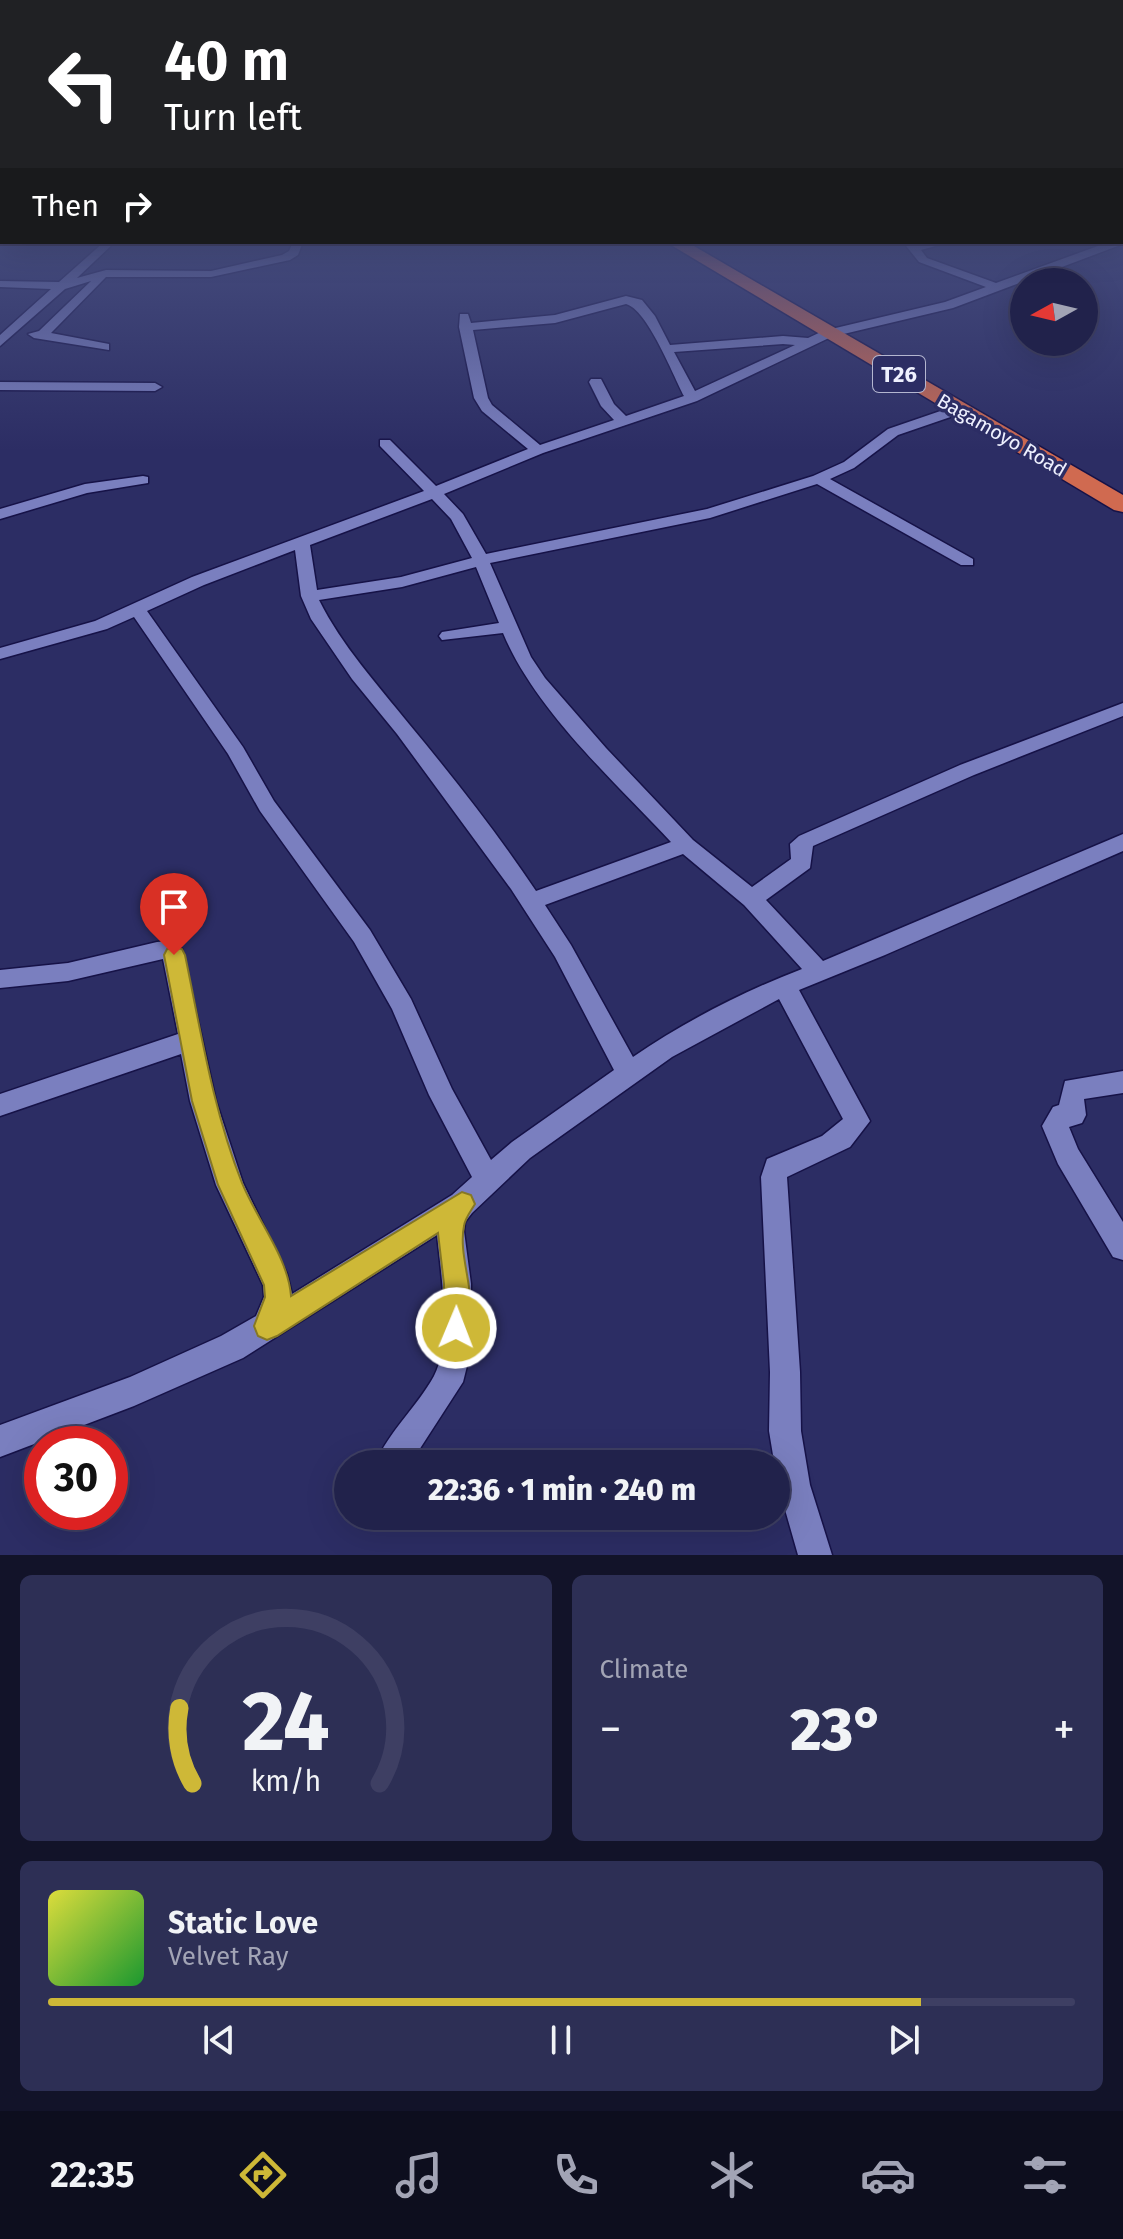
<!DOCTYPE html>
<html lang="en">
<head>
<meta charset="utf-8">
<style>
  :root { --surface:#21224b; --page:#2d2f55; --text:#f1f3f6; --muted:#a2a4b5; --line:#3e3f63; --accent:#ceb837 }
  body { margin:0; font-family:"Fira Sans",sans-serif; background:var(--page); color:var(--text); height:100vh; display:flex; flex-direction:column; font-size:30px; white-space:nowrap }
  * { box-sizing:border-box; margin:0 }
  p { font-size:26px; color:var(--muted) }
  .icon { flex:none; width:44px; height:44px; fill:none; stroke:currentColor; stroke-width:2; stroke-linecap:round; stroke-linejoin:round }
  .map { position:relative; height:1555px; overflow:hidden }
  .sheet { display:flex; flex-direction:column; gap:20px; padding:20px; background:#121329; flex:1 }
  .sheet>* { flex:none }
  .banner { position:absolute; left:0px; top:0px; width:1124px; height:244px; box-shadow:0 8px 32px #0002,0 0 0 2px var(--line); background:#202124; color:#fff; overflow:hidden }
  .needle { width:52px; rotate:262deg }
  .fabs { position:absolute; left:1010px; top:268px; display:grid; gap:16px }
  .fabs a { display:grid; place-items:center; width:88px; height:88px; border-radius:50%; background:var(--surface); box-shadow:0 8px 32px #0002,0 0 0 2px var(--line); font-size:40px }
  .speed { position:absolute; left:24px; top:1426px; display:flex; gap:16px; font-size:40px; font-weight:700; text-align:center }
  .speed>* { display:grid; place-content:center; width:104px; height:104px; border-radius:50%; background:var(--surface); box-shadow:0 8px 32px #0002,0 0 0 2px var(--line); line-height:1 }
  .speed .limit { border:12px solid #d22; background:#fff; color:#111 }
  .pin { position:absolute; display:grid; place-items:center; width:68px; height:68px; color:#fff; margin:-82px -34px; border-radius:50% 50% 50% 0; rotate:-45deg; box-shadow:0 0 8px #0007 }
  .pin .icon { rotate:45deg }
  .me { position:absolute; width:88px; margin:-44px; rotate:1deg; stroke-linejoin:round; filter:drop-shadow(0 0 6px #0008) }
  .turn { display:flex; align-items:center; gap:28px; height:168px; padding:0 32px; font-size:36px }
  .turn .icon { width:104px; height:104px; stroke-width:2.5 }
  .turn b { display:block; font-size:56px; line-height:68px }
  .then { display:flex; align-items:center; height:76px; padding:0 32px; background:#0003; gap:16px; font-size:30px }
  .big { font-size:60px; font-weight:800; line-height:1.1 }
  .sheet .card { flex:1; display:flex; flex-direction:column; justify-content:center; gap:12px; min-width:0; padding:0 28px; border-radius:12px; background:var(--page) }
  .sheet .dial { align-items:center; gap:0 }
  .dial svg { height:208px; overflow:visible; fill:none; stroke:var(--line); stroke-width:7; stroke-linecap:round; text-anchor:middle }
  .dial text { fill:var(--text); stroke:none }
  .song { display:flex; align-items:center; gap:24px }
  .cover { width:96px; height:96px; border-radius:12px; background:linear-gradient(135deg,hsl(60 70% 55%),hsl(130 70% 35%)) }
  .played { height:8px; border-radius:4px; background:linear-gradient(90deg,var(--accent) 85%,var(--line) 85%) }
  .keys { display:flex; justify-content:space-around; direction:ltr }
  .heat { display:flex; justify-content:space-between; align-items:center; font-size:44px; direction:ltr }
  .sheet .tiles { flex:1; display:grid; gap:20px; grid-template-columns:1fr 1fr }
  .card:last-child { grid-column:span 2 }
  .trip { position:absolute; left:334px; top:1450px; width:456px; height:80px; border-radius:40px; background:var(--surface); box-shadow:0 8px 32px #0002,0 0 0 2px var(--line); font-weight:800; line-height:80px; text-align:center }
  .tab-bar { display:flex; height:128px; justify-content:space-around; align-items:center; background:#0d0e1e; color:var(--muted) }
  .tab-bar .icon { width:56px; height:56px }
  .tab-bar .selected { color:var(--accent) }
  .tab-bar b { font-size:36px; color:var(--text) }
  .map>svg:first-child { display:block }
  .lines { fill:none; stroke-linecap:round; stroke-linejoin:round }
  .minor-casing { stroke:#161247; stroke-width:3 }
  .trunk-casing { stroke:#161247; stroke-width:3 }
  .minor { fill:#7a7fbf; fill-rule:evenodd }
  .trunk { fill:#d06a50; fill-rule:evenodd }
  .route { fill:#ceb837; stroke:#867824; stroke-width:2 }
  .labels { text-anchor:middle; dominant-baseline:central; stroke-width:7; stroke-linejoin:round; paint-order:stroke }
  .far-street-label { font-size:20px; fill:#eef0fe; stroke:#2c2d64 }
  .shield { fill:#2c2d64; stroke:#b4b6d0; stroke-width:2 }
  .shield-label { font-size:22px; font-weight:bold; fill:#eef0fe }
</style>
</head>
<body>
<div class="map">
<svg width="1123" height="1555" viewBox="0 0 1123 1555">
  <rect width="100%" height="100%" fill="#2c2d64"/>
  <g class="lines">
    <defs>
      <path id="minor" d="M1123,240V244L953,308L831,337L697,401L543,453L444,494L463,514L486,554L707,509L813,476L844,462L888,429L955,406H965V412L898,435L854,468L830,479L973,559V565H961L817,484L710,518L490,563L531,657L545,678L606,748L693,840L752,887L791,859L790,844L799,836L960,765L1123,703V716L974,775L813,846L810,868L766,900L823,961L1123,834V851L885,955L799,990L870,1121L850,1147L787,1177L800,1372L801,1431L810,1485L832,1555H798L778,1485L769,1431L770,1372L761,1177L767,1159L822,1136L843,1119L779,999L672,1057L530,1158L472,1213L465,1222L464,1231L471,1284V1350L463,1382L410,1464H375C389,1431 417,1407 434,1376C452,1342 441,1273 437,1235L243,1358L134,1406L0,1457V1425L130,1377L221,1336L256,1316L264,1297L263,1285L216,1185L190,1101L181,1054L0,1116V1094L178,1034L163,959L68,981L0,988V970L68,963L157,942L169,941L182,949L216,1101L243,1183L287,1274L292,1294L452,1195L472,1177L429,1095L392,1009L354,942L260,811L228,754L134,617L107,629L0,659V648L95,621L192,577L424,491L380,446V440H390L436,486L528,449L482,411L474,398L459,327L460,314H468L471,323L555,315L626,296L642,300L655,316L670,345L783,336L808,338L823,331L945,302L986,287L919,262L903,242L916,245L950,242L921,250L927,258L996,283L1109,242ZM626,304C647,309 673,375 684,396L626,416L614,404L601,379H591L589,382L601,406L614,420L540,445L492,405L488,398L473,330L555,323ZM783,344L795,345L695,391L674,352ZM432,499L451,519L472,558L401,577L317,590L310,545ZM295,550L301,596L311,619L352,679L397,734L511,889L555,957L614,1070L512,1142L491,1160L452,1089L411,999L370,930L274,801L243,747L147,611L204,585ZM476,567L499,623L442,632L439,636L442,640L503,633C535,710 615,782 671,842L536,891C498,834 453,777 409,724C377,684 342,646 319,600L402,587ZM683,854L744,905L802,969C744,991 684,1022 633,1057L571,945L545,905Z
        M104,242H115L77,278L106,270L211,271L282,255L289,251L293,242H303L298,255L290,260L211,277H106L51,333L109,344V350L34,338L28,334L39,331L91,281L65,289L0,346V335L51,289L0,287V281L59,282Z
        M0,382L155,383L162,387L155,391L0,390Z
        M143,476L148,477V483L87,493L0,519V509L85,484Z
        M1123,1071V1093L1084,1099L1086,1115L1082,1123L1069,1127L1078,1149L1123,1222V1260L1113,1257L1058,1164L1042,1126L1053,1107L1059,1105L1065,1081Z"/>
      <path id="trunk" d="M666,242H687L1123,495V512L1114,510Z"/>
    </defs>
    <!-- minor casing -->
    <use href="#minor" class="minor-casing"/>
    <!-- trunk casing -->
    <use href="#trunk" class="trunk-casing"/>
    <!-- minor -->
    <use href="#minor" class="minor"/>
    <!-- trunk -->
    <use href="#trunk" class="trunk"/>
  </g>
  <!-- sky -->
  <linearGradient id="sky" x2="0" y2="1"><stop stop-color="#181937"/><stop offset="0.52" stop-color="#454c7d"/><stop offset="1" stop-color="#454c7d" stop-opacity="0"/></linearGradient>
  <rect width="1123" height="451" fill="url(#sky)"/>
  <!-- route -->
  <path class="route" d="M174,947L182,949L185,955C201,1032 213,1110 242,1183C257,1220 288,1257 291,1296L462,1192L471,1195L475,1204C471,1211 465,1218 464,1226C457,1259 481,1301 466,1337L456,1341L447,1337L443,1328L444,1284L438,1233L277,1336L267,1340L258,1336L254,1326L265,1297L264,1285L218,1185L192,1101L164,955L167,949Z"/>
  <g class="labels">
    <!-- far-street labels -->
    <g class="far-street-label">
      <text transform="translate(1002 435) rotate(30)">Bagamoyo Road</text>
    </g>
    <!-- shield labels -->
    <rect class="shield" x="873" y="356" width="52" height="36" rx="6"/>
    <g class="shield-label">
      <text x="899" y="374">T26</text>
    </g>
  </g>
</svg>
<div class="fabs">
<a><svg class="needle" viewBox="-14 -14 28 28"><path d="M0-13l5 13h-10z" fill="#e53935"/><path d="M0 13l5-13h-10z" fill="#a2a4b5"/></svg></a>
</div>
<div class="speed"><div class="limit">30</div></div>
<div class="pin" style="left:174px;top:955px;background:#d93025"><svg class="icon" aria-label="arrive" viewBox="0 0 24 24"><path d="M6 21V4h12l-3 4 3 4H6"/></svg></div>
<svg class="me" style="left:456px;top:1328px" viewBox="-20 -20 40 40"><circle r="17" fill="#ceb837" stroke="#fff" stroke-width="3"/><path d="M0-11L8 9 0 5-8 9z" fill="#fff"/></svg>
<div class="trip">22:36 · 1 min · 240 m</div>
<div class="banner">
<div class="turn"><svg class="icon" aria-label="left" viewBox="0 0 24 24"><path d="M17 20v-9H6M10 6l-5 5 5 5"/></svg><div><b>40 m</b>Turn left</div></div>
<div class="then">Then<svg class="icon" aria-label="right" viewBox="0 0 24 24"><path d="M7 20v-9h11M14 6l5 5-5 5"/></svg></div>
</div>
</div>
<section class="sheet">
<div class="tiles">
<div class="card dial"><svg viewBox="0 0 100 80">
<path d="M14 69A42 42 0 1 1 86 69"/>
<path d="M14 69A42 42 0 0 1 9 40" stroke="#ceb837"/>
<text x="50" y="56" font-size="32" font-weight="700">24</text>
<text x="50" y="72" font-size="11">km/h</text>
</svg></div>
<div class="card"><p>Climate</p>
<div class="heat"><a>−</a><b class="big">23°</b><a>+</a></div>
</div>
<div class="card">
<div class="song"><i class="cover"></i><div><b>Static Love</b><p>Velvet Ray</p></div></div>
<div class="played"></div>
<div class="keys"><svg class="icon" aria-label="previous" viewBox="0 0 24 24"><path d="M18 5L8 12l10 7zM5 5v14"/></svg><svg class="icon" aria-label="pause" viewBox="0 0 24 24"><path d="M8 5v14M16 5v14"/></svg><svg class="icon" aria-label="next" viewBox="0 0 24 24"><path d="M6 5l10 7-10 7zM19 5v14"/></svg></div>
</div>
</div>
</section>
<nav class="tab-bar">
<b>22:35</b>
<svg class="icon selected" aria-label="directions" viewBox="0 0 24 24"><path d="M12 3l9 9-9 9-9-9zM9 14v-3h6M13 9l2 2-2 2"/></svg>
<svg class="icon" aria-label="music" viewBox="0 0 24 24"><path d="M9 18V5l10-2v13"/><circle cx="6" cy="18" r="3"/><circle cx="16" cy="16" r="3"/></svg>
<svg class="icon" aria-label="phone" viewBox="0 0 24 24"><path d="M5 4h4l2 5-3 2q2 4 5 5l2-3 5 2v4C11 20 4 13 5 4z"/></svg>
<svg class="icon" aria-label="climate" viewBox="0 0 24 24"><path d="M12 3v18M4 7l16 10M4 17L20 7"/></svg>
<svg class="icon" aria-label="car" viewBox="0 0 24 24"><path d="M5 17H2v-5l4-1 3-4h7l3 4 3 1v5h-3M9 17h6M6 11h13"/><circle cx="7" cy="17" r="2"/><circle cx="17" cy="17" r="2"/></svg>
<svg class="icon" aria-label="filters" viewBox="0 0 24 24"><path d="M4 7h16M4 17h16"/><circle cx="9" cy="7" r="2"/><circle cx="15" cy="17" r="2"/></svg>
</nav>
</body>
</html>
